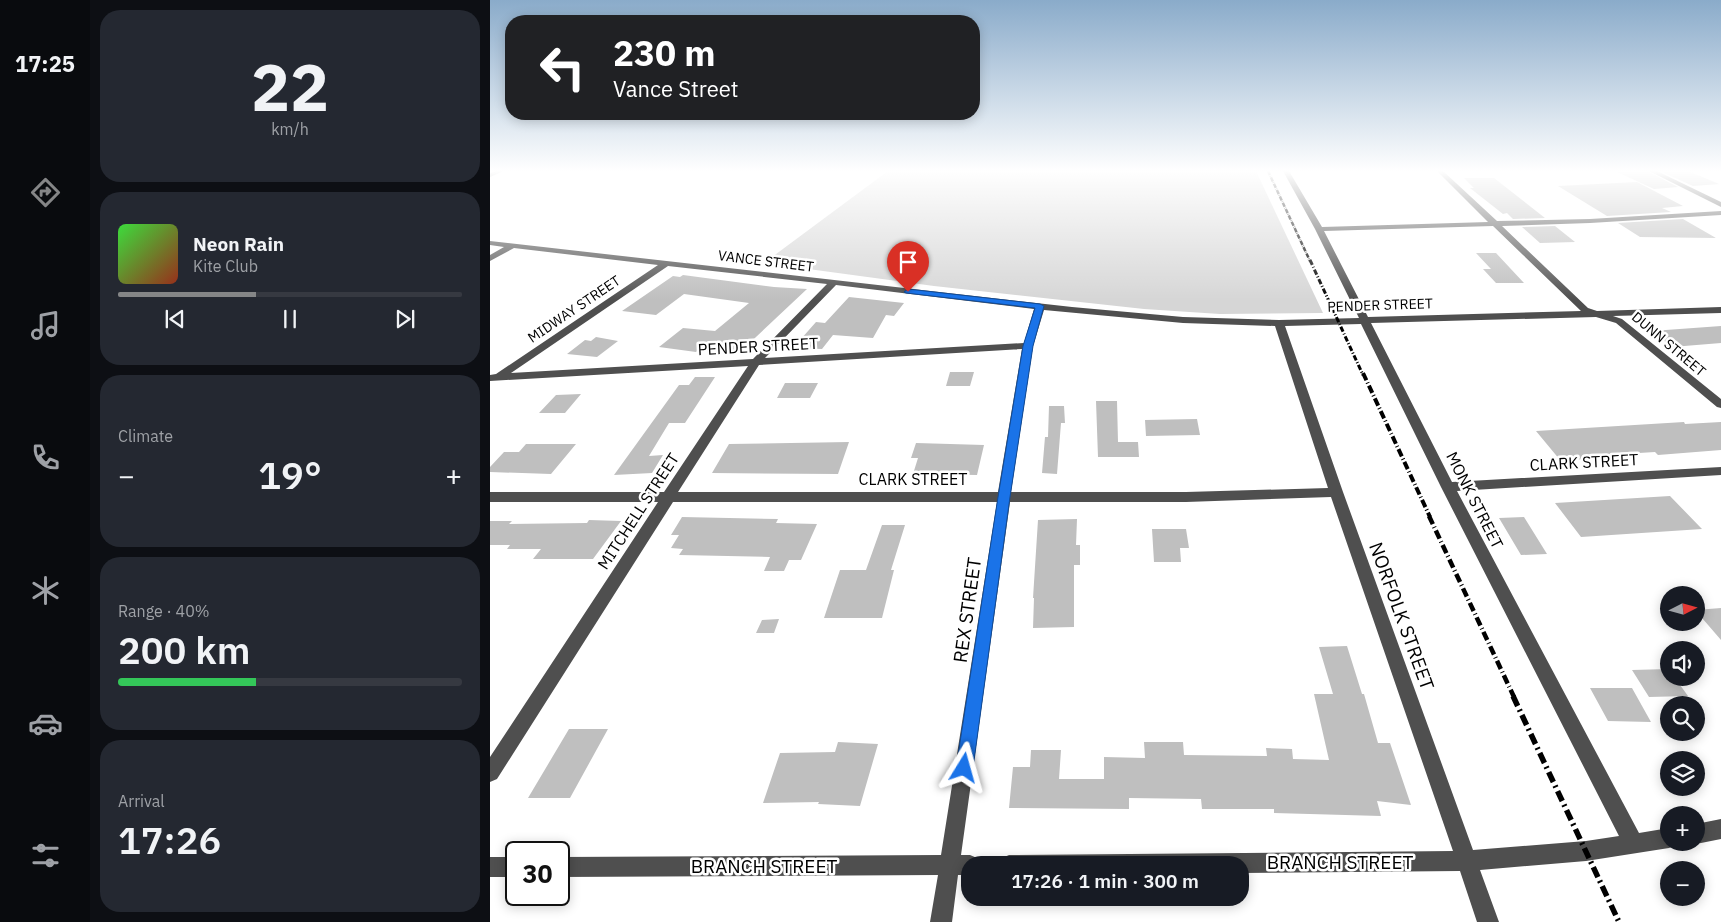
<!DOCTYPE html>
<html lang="en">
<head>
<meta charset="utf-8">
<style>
  :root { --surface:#171b24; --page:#242831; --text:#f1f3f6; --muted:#9ea1a6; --line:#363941; --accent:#858687 }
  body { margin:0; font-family:"IBM Plex Sans",sans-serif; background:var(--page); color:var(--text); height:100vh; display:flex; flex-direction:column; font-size:19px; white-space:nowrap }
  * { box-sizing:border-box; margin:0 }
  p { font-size:16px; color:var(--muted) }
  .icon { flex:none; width:28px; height:28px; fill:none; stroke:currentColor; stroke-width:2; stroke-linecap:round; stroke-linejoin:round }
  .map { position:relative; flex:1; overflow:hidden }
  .details { display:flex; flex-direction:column; gap:10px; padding:10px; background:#0d0f14; width:400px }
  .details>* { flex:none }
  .banner { position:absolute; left:15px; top:15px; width:475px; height:105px; border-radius:20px; box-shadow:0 2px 12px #0003; background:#202124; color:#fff; overflow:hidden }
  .needle { width:32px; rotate:84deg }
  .tools { position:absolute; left:1170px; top:586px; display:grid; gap:10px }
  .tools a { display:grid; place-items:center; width:45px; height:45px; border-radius:50%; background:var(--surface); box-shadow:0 2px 12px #0003; font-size:25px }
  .speed { position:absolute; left:15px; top:841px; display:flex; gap:10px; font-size:25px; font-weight:700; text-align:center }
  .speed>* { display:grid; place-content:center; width:65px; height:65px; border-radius:50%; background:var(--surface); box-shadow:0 2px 12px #0003; line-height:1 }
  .speed .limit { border:2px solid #111; border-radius:8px; background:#fff; color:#111 }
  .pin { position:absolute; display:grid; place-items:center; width:42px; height:42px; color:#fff; margin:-51px -21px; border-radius:50% 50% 50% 0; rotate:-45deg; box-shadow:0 0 5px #0007 }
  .pin .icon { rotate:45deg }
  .me { position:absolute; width:55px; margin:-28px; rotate:8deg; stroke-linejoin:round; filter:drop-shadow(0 0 4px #0008) }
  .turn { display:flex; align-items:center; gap:18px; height:105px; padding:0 25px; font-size:22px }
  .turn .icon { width:65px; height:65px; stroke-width:2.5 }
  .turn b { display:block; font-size:35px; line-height:42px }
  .big { font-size:38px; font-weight:600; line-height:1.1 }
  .details .tile { flex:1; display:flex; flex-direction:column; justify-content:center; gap:8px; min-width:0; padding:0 18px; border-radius:20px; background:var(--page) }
  .details .dial { align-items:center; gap:0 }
  .dial b { font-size:65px; line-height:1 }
  .song { display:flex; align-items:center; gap:15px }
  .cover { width:60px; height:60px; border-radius:8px; background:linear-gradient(135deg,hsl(120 70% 55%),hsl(10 70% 35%)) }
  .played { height:5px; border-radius:2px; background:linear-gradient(90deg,var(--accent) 40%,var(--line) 40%) }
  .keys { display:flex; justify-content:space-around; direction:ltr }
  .heat { display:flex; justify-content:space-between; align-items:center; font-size:28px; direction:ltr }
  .charge { height:8px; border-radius:4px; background:linear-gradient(90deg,#34c759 40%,var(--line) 0) }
  .trip { position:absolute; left:471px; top:856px; width:288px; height:50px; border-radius:20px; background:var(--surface); box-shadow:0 2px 12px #0003; font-weight:600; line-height:50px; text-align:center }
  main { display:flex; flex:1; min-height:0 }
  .dock { display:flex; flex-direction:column; width:90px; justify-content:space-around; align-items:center; background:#090b0e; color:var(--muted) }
  .dock .icon { width:35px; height:35px }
  .dock .selected { color:var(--accent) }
  .dock b { font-size:22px; color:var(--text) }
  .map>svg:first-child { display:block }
  .green { fill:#d6d6d6 }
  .building { fill:#bfbfbf }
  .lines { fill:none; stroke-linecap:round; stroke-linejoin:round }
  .minor { fill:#4f4f4f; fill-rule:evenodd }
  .rail-far4 { stroke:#000; stroke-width:2.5; stroke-dasharray:4.5 1 0.5 1; stroke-linecap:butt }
  .rail-far3 { stroke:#000; stroke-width:3; stroke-dasharray:5.5 2 1 2; stroke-linecap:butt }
  .rail-far2 { stroke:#000; stroke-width:4; stroke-dasharray:8 2.5 1 2.5; stroke-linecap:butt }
  .rail-far1 { stroke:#000; stroke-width:4.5; stroke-dasharray:9 3 1 3; stroke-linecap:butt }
  .rail { stroke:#000; stroke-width:5.5; stroke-dasharray:11 4 2 4; stroke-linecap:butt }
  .route { fill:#1a73e8; stroke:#114b97 }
  .labels { text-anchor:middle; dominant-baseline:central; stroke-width:5; stroke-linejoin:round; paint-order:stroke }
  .far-street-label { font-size:14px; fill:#000; stroke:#fff }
  .street-label { font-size:16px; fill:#000; stroke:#fff }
  .near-street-label { font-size:19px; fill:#000; stroke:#fff }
</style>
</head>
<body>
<main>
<nav class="dock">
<b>17:25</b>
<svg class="icon selected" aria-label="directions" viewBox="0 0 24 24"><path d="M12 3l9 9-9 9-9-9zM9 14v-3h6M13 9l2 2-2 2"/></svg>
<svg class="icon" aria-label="music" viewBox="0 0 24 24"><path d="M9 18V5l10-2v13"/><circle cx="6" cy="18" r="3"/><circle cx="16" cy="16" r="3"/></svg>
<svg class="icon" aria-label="phone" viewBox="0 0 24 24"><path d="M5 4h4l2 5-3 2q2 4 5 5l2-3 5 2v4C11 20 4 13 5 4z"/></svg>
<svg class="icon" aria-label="climate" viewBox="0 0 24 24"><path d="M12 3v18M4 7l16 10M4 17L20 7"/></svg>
<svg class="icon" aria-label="car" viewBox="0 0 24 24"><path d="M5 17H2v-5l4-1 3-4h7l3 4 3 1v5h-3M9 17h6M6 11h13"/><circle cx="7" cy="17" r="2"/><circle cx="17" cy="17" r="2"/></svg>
<svg class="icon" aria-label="filters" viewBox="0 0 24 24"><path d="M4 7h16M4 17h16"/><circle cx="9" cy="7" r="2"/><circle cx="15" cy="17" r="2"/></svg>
</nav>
<section class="details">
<div class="tile dial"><b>22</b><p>km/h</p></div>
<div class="tile">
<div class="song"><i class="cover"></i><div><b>Neon Rain</b><p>Kite Club</p></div></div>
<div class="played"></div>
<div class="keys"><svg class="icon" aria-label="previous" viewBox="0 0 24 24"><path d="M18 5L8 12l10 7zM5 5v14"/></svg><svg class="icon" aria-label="pause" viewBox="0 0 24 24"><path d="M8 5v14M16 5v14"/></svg><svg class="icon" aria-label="next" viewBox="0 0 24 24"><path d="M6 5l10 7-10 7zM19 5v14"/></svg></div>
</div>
<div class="tile"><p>Climate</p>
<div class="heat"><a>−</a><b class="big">19°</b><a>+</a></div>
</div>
<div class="tile"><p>Range · 40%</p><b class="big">200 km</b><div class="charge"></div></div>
<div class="tile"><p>Arrival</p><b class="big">17:26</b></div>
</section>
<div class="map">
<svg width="1231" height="922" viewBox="0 0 1231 922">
  <rect width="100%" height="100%" fill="#fff"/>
  <!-- green -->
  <path class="green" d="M398,171H766L833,313L730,314L654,309L444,286L274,263Z"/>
  <!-- building -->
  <path class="building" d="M1125,171H1157L1188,187L1164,189Z
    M1170,171H1198L1229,184L1203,186Z
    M974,178H1004L1055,218L1023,219L1017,213L1013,214L980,188H984Z
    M1147,182L1193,206L1172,208L1181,212L1117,216L1068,186Z
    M1193,219L1226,238L1150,237L1128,223Z
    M1065,226L1085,242L1050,243L1032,227Z
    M986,253H1006L1034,283H1006L993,269H1001Z
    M193,275L284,287L317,289L250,352L212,346L206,352L169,347L193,328L225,331L259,303L194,294L166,315L132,311L183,276L190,277Z
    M359,297L414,303L404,316L396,315L383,338L343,335L332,349L303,348L326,322L335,323Z
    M1231,326V343L1182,347L1162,331Z
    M106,337L128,341L107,357L77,354L95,340L101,341Z
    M460,372H484L480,386H456Z
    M205,377H225L195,423H179L159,456L173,455L162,473L124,475L189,385H199Z
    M295,383H328L320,398H287Z
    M91,394L75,413H49L66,395Z
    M606,401H627L628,442H648L649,457H608Z
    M559,406H574L575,423H571L567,474L552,473L555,437H558Z
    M707,419L710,435L656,436L655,420Z
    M1194,422L1195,424L1231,422V450L1168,455L1165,452L1100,456L1102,459L1070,460L1046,431Z
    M359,442L348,474L222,473L239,444Z
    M426,443L494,445L487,475L423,474L428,458H421Z
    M36,444H86L61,474L0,472V467L14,452H29Z
    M1180,496L1212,529L1091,537L1065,503Z
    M192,517L288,519L286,523L327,524L311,560H299L294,571H274L280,557L189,555L193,549L181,548L189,535H181Z
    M1034,517L1057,554L1031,555L1009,518Z
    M587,519L586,545H590V565H584V627L543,628L544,598H543L548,520Z
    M99,520L131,521L103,559H43L51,549H17L20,545H0V521H22L19,524L97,523Z
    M392,525H415L401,570H404L392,618H334L350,570H376Z
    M662,529H696L699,548H690L691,562H664Z
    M1231,608V640L1206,611V610Z
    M289,619L284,633H266L272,620Z
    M857,646L872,694H874L888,743H900L921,805L887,801L891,816L784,813V809H712L711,799L639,798V809L519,808L523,767H540L541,750H571L569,779H614V757L655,758L654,742H693L694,755L777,756L776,748L802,749L803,759L839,760L824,694H843L829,647Z
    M1179,669V678H1185L1198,696L1159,697L1142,670Z
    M1100,688H1142L1161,722L1118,721Z
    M79,729H118L80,798H38Z
    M348,742L388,744L370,806L328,804L329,802L273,803L290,753L345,752Z"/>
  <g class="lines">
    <!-- minor -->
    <path class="minor" d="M6,171H14L0,177V173Z
      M793,171H799L832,227L998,222L947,171H953L1007,221L1100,219L1231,211V215L1100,223L1012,226L1098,308L1107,311L1231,307V313L1123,316L1132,319L1231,399V408L1227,407L1126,323L1106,317L881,323L962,482L1231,467V475L967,491L1149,833L1179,828V842H1187L1186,845L1179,848L1096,861L990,870L1009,922H987L970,871L750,873V865H509L512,858L519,855L963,851L841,497L696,502H520L471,855H480L487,858L490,865H480V875H468L462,922H440L448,875L69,877V857L451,855L507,502H183L7,779L0,782V757L168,502H0V492H174L258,366L0,381V375L6,374L168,265L24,248L0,261V255L14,247L0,245V241L582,307L693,317L789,320L869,318L825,229ZM1003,226L1091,311L878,317L834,231ZM178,266L337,284L263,359L21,373ZM346,285L544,309L534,343L275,358ZM554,310L693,323L785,326L838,488L696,492H521L543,346ZM871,324L951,487L1129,836L1096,841L983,850L853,492L795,326ZM532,349L508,492H188L269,365Z
      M1159,171H1167L1231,202V207Z
      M1231,819V839L1206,844L1203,842H1206V824Z
      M0,857H26V877H0Z"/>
    <!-- rail-far4 -->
    <path class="rail-far4" d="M778,171L820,261"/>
    <!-- rail-far3 -->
    <path class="rail-far3" d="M820,260L873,375"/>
    <!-- rail-far2 -->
    <path class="rail-far2" d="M873,373L940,517"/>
    <!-- rail-far1 -->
    <path class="rail-far1" d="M939,516L1024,697"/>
    <!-- rail -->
    <path class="rail" d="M1023,696L1129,922"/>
  </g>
  <!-- sky -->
  <linearGradient id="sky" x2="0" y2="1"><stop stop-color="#8aabca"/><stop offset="0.57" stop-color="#fff"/><stop offset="1" stop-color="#fff" stop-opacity="0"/></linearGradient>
  <rect width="1231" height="300" fill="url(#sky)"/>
  <!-- route -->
  <path class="route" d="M418,289L550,304L554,306L543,346L520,497L483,768L480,774L474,777L468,774L466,768L508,497L533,346L545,308L416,293L414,292Z"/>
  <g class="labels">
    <!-- far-street labels -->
    <g class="far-street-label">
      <text transform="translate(276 261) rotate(7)">VANCE STREET</text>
      <text transform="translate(890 305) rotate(-2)">PENDER STREET</text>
      <text transform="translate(84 309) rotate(-34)">MIDWAY STREET</text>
      <text transform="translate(1179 344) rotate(40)">DUNN STREET</text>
    </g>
    <!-- street labels -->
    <g class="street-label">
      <text transform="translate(268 346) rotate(-3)">PENDER STREET</text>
      <text transform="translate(1094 462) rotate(-3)">CLARK STREET</text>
      <text x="423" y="479">CLARK STREET</text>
      <text transform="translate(985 500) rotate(63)">MONK STREET</text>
      <text transform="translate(148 511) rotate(-57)">MITCHELL STREET</text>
    </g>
    <!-- near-street labels -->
    <g class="near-street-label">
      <text transform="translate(477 610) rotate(-82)">REX STREET</text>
      <text transform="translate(912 616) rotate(70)">NORFOLK STREET</text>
      <text x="850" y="862">BRANCH STREET</text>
      <text x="274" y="866">BRANCH STREET</text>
    </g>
  </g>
</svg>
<div class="tools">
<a><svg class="needle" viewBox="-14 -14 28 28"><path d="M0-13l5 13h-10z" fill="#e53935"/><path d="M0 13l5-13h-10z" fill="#9ea1a6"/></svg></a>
<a><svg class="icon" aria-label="sound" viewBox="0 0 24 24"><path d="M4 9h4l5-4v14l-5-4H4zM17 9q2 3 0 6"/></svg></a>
<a><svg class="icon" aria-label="search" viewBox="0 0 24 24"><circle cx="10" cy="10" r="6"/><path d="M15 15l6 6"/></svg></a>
<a><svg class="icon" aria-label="layers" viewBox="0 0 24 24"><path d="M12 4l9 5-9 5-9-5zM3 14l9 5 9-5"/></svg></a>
<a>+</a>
<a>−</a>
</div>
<div class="speed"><div class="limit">30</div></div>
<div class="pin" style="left:418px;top:292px;background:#d93025"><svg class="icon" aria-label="arrive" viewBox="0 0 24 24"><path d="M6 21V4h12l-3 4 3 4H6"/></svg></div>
<svg class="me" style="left:474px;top:768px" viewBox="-20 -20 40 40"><path d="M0-17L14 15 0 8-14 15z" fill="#1a73e8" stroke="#fff" stroke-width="4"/></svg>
<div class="trip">17:26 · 1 min · 300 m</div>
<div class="banner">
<div class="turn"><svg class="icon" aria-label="left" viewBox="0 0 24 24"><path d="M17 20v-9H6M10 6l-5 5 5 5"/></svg><div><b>230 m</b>Vance Street</div></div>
</div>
</div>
</main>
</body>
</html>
